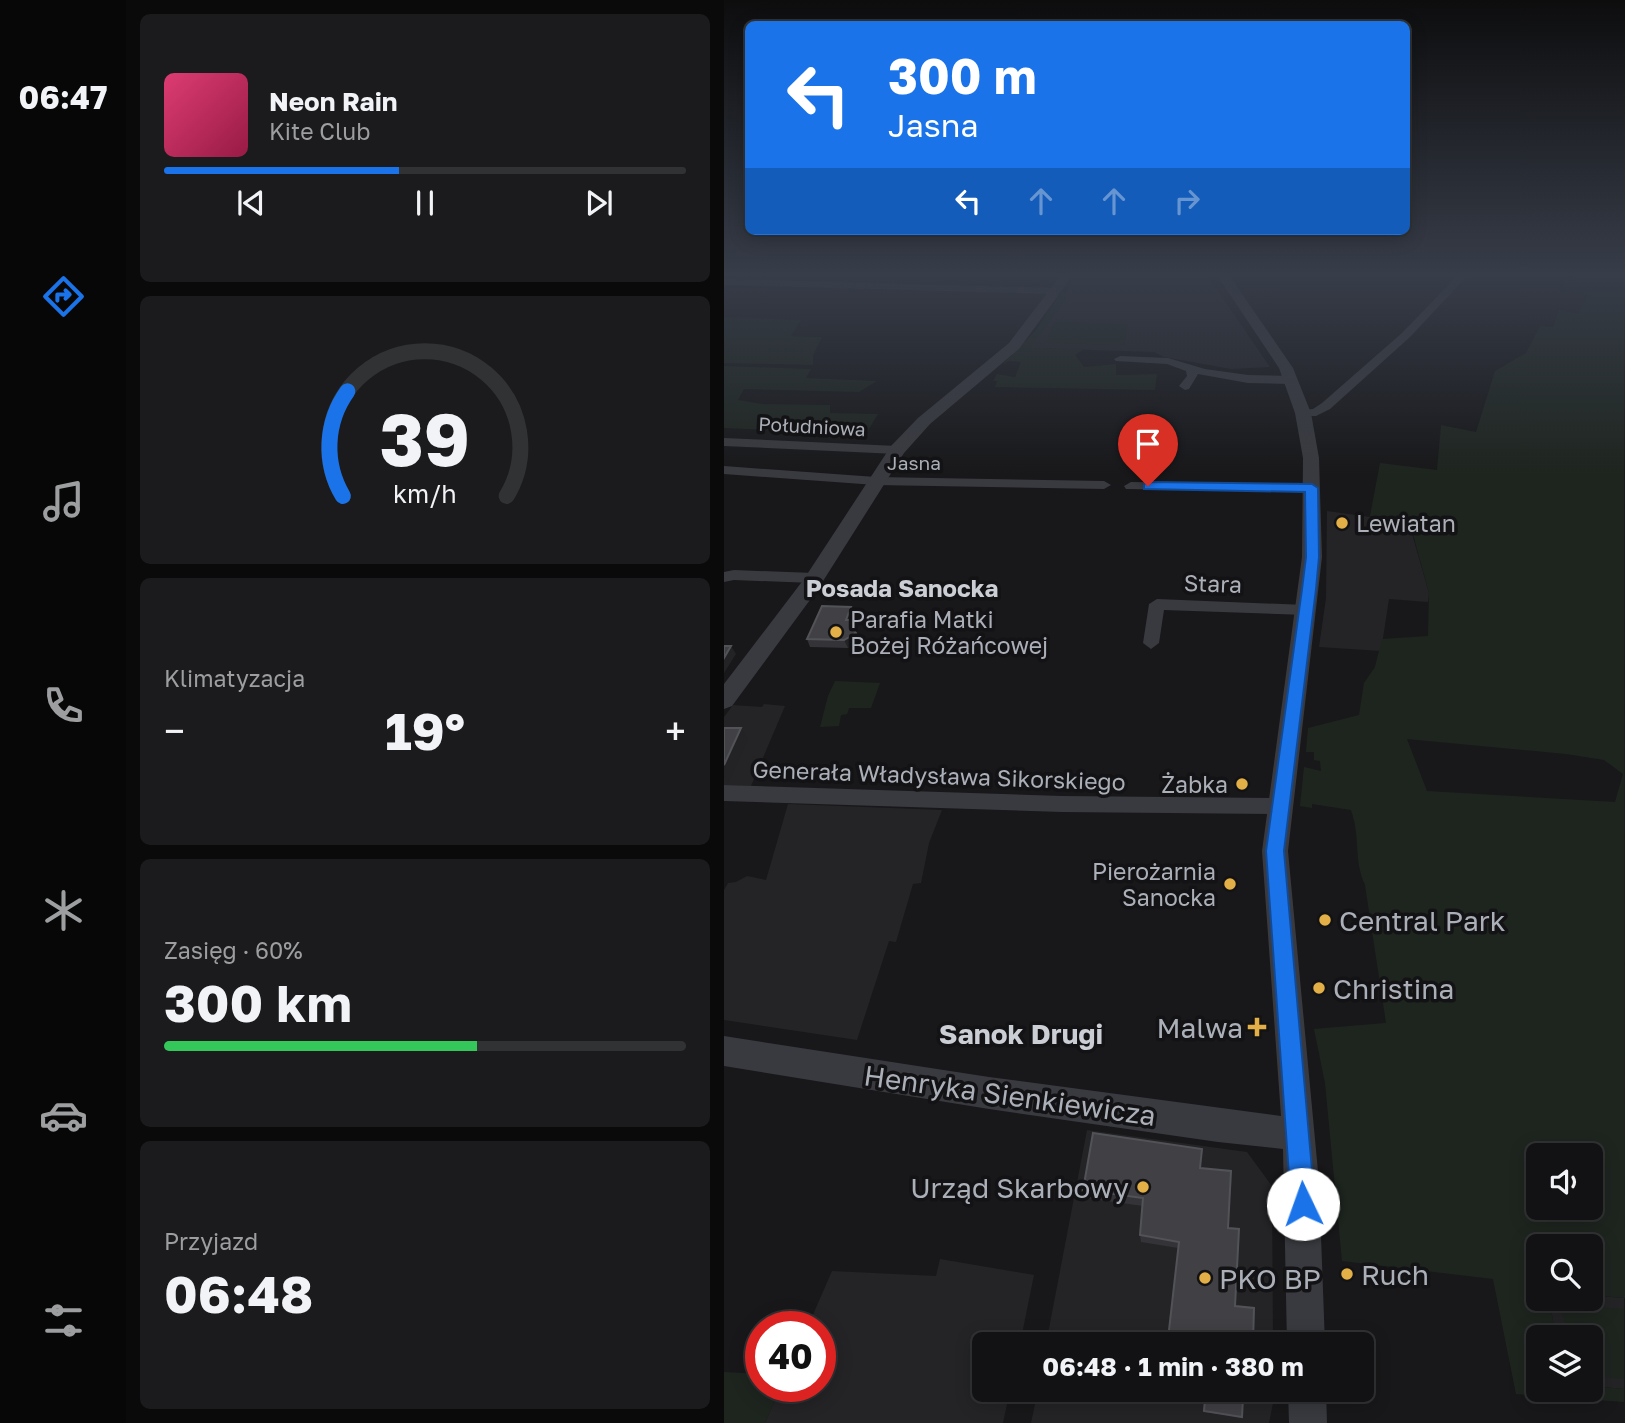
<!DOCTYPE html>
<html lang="pl">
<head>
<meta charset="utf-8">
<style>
  :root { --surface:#121214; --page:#1b1b1d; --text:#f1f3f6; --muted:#9c9ea0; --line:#313234; --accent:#1a73e8 }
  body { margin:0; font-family:"Golos Text",sans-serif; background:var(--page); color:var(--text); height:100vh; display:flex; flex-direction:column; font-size:26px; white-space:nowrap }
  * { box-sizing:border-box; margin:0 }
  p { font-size:23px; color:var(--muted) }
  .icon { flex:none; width:38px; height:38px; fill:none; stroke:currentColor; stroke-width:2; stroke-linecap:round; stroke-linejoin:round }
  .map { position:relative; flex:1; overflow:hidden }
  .sheet { display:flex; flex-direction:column; gap:14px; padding:14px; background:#0a0a0b; width:598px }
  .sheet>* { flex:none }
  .top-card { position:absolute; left:21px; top:21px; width:665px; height:214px; border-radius:10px; box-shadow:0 4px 18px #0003,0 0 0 2px var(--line); background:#1a73e8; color:#fff; overflow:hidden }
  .buttons { position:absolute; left:802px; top:1143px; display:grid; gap:14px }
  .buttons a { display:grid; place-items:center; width:77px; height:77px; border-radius:10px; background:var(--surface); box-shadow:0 4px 18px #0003,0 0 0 2px var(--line); font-size:35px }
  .speed { position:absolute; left:21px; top:1311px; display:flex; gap:14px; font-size:35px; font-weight:700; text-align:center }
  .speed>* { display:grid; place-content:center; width:91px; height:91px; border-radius:50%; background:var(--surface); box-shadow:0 4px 18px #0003,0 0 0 2px var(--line); line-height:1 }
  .speed .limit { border:10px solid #d22; background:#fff; color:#111 }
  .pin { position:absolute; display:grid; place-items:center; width:60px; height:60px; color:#fff; margin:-72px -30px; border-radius:50% 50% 50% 0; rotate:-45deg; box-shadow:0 0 7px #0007 }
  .pin .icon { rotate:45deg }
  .me { position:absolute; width:77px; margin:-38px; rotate:357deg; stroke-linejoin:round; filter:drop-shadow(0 0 5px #0008) }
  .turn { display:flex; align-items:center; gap:24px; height:147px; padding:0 28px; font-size:32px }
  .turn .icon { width:91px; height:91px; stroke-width:2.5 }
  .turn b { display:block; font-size:49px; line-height:60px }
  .lanes { display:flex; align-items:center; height:66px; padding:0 28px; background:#0003; justify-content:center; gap:35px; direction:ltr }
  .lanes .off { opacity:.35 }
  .big { font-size:52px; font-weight:700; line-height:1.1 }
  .sheet .widget { flex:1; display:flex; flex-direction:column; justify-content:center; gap:10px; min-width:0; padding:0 24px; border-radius:10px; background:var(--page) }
  .sheet .dial { align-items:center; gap:0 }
  .dial svg { height:182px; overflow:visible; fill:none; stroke:var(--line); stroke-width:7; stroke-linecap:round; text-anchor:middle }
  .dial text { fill:var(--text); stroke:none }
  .song { display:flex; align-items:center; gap:21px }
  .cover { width:84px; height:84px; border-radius:10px; background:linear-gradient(135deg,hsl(340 70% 55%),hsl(340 70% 35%)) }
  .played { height:7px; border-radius:4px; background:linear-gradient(90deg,var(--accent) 45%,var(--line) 45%) }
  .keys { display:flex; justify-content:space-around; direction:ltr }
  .heat { display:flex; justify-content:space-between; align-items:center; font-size:38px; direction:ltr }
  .charge { height:10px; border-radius:5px; background:linear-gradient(90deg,#34c759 60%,var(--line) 0) }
  .trip { position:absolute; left:248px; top:1332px; width:402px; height:70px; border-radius:10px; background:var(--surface); box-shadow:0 4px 18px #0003,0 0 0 2px var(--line); font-weight:700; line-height:70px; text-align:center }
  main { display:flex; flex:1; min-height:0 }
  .tabs { display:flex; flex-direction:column; width:126px; justify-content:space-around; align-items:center; background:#070708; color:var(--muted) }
  .tabs .icon { width:49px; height:49px }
  .tabs .selected { color:var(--accent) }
  .tabs b { font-size:32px; color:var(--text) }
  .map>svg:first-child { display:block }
  .built { fill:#242427 }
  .green { fill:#1e251f; fill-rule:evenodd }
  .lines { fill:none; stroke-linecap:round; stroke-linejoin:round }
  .minor { fill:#393a3f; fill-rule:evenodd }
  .tertiary { fill:#393a3f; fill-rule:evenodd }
  .wall { fill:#343438 }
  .shaded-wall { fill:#232326 }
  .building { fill:#414145; stroke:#515357; stroke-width:2 }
  .route { fill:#1a73e8; stroke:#114b97; stroke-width:2 }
  .poi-dot { fill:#e3af47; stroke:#131315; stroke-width:2.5 }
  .labels { text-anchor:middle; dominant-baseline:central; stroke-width:7; stroke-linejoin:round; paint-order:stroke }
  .far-street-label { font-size:19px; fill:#abafb8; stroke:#131315 }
  .poi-label { font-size:23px; fill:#abafb8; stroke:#131315; text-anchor:start }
  .street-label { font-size:23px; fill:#abafb8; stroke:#131315 }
  .neighbourhood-label { font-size:24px; font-weight:bold; fill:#ccced5; stroke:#131315 }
  .near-poi-label { font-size:28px; fill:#abafb8; stroke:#131315; text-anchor:start }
  .near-neighbourhood-label { font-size:28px; font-weight:bold; fill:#ccced5; stroke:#131315 }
  .near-street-label { font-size:28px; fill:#abafb8; stroke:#131315 }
</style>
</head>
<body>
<main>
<nav class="tabs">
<b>06:47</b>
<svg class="icon selected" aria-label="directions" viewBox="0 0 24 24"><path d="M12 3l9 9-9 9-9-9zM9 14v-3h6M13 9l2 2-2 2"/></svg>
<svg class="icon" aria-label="music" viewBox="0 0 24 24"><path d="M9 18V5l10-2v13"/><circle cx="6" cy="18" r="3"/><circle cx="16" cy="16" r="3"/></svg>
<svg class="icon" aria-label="phone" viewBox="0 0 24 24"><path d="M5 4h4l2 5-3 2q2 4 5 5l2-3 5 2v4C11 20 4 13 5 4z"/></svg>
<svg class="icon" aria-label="climate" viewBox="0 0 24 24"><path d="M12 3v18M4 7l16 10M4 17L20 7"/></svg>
<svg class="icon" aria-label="car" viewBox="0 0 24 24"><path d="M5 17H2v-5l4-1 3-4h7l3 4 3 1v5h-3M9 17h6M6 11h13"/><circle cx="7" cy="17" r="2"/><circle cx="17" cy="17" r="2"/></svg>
<svg class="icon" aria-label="filters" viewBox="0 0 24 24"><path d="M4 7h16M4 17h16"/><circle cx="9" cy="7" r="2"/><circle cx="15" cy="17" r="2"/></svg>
</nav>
<section class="sheet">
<div class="widget">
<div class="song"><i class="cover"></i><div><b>Neon Rain</b><p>Kite Club</p></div></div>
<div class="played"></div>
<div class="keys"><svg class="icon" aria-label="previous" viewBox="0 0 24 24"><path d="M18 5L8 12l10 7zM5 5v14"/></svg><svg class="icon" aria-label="pause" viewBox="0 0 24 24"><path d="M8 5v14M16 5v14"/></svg><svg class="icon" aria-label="next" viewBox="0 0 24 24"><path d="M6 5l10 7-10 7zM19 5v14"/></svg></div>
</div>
<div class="widget dial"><svg viewBox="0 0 100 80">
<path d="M14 69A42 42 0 1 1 86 69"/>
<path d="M14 69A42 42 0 0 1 16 23" stroke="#1a73e8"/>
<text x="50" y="56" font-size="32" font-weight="700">39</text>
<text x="50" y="72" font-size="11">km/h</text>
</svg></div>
<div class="widget"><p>Klimatyzacja</p>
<div class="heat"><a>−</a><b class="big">19°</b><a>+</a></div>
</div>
<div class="widget"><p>Zasięg · 60%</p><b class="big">300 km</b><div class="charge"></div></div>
<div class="widget"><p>Przyjazd</p><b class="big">06:48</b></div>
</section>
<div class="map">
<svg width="901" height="1423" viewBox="0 0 901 1423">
  <rect width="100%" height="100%" fill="#18181a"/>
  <!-- built -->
  <path class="built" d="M354,275H483L546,367L507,369L440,357L430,352L305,348L340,302L345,282Z
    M603,511L646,517L683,516L705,593L704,602L665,599L657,651L595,647L602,598Z
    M40,704L61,706L27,786L0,785V717L9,705L38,707Z
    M64,804L218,810L205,843L197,883L189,884L172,942L165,941L133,1040L0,1020V890L4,883L12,882L23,876L42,880Z
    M363,1130L523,1152L548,1186L549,1344H322Z
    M216,1259L310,1275L296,1344H261V1390H286L279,1423H41L57,1386H96V1326H84L108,1271L212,1276Z
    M866,1295L900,1298V1389L866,1386V1337H832L825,1299L866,1298Z
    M314,1390H549V1403L545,1423H307Z"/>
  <!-- green -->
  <path class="green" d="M849,275H900L901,1298L866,1295V1246H814V1298L825,1299L832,1337H814V1390H866V1386L900,1389V1402L792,1394L769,1279L618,1261L601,1083L590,1029L662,1023L641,885C629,858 637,838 627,810L588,804V808L576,806L580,767L597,771L596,761L590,760V752H582L584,728L635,715L640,683L651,667L658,639L704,636L705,593L684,516H646L656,463L713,470L717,425L752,432L771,371L802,353L816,326L829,327L835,310L854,314L864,295L840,289ZM683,739L842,754L880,760L899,774L891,802L703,791ZM814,1155H866V1208H814Z
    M337,293H342L340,302L306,348L360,349L351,355L360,367L392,364V375L433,374L431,390L271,387L273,381H269L273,374L291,377L297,362L285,361L278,365L313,329Z
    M0,317L77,320L67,336L98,337L89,355V365L0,363Z
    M330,322L404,324L400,345L323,343Z
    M0,366L87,369L82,378L153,381L135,392L20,389L14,400L38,404L106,405V413L154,414L142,434L0,428Z
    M111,681L156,683L147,708H125L123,714L117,715L115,726L96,727L104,696Z
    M836,1304L900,1309V1379L866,1376V1337H844Z
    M0,1372L37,1374V1386H57L41,1423H0Z"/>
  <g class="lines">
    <!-- minor -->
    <path class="minor" d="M734,275H744L686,337L606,409L592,416H575V410L589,409L598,403L678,333Z
      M0,279L330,288L335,291L330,294L0,285Z
      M396,356L444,358L481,369L524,375L567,376L573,380L567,384L524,383L474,374L465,389L461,390L455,386L463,376L462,371L443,364L392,361L390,359Z
      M0,438L173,446L179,450L173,454L0,446Z
      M0,466L152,477L380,481L387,485L380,489L152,485L0,474Z
      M407,482L588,484L595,488L588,492L402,489L400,486Z
      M10,570L90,573L98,578L90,583L10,580L0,582V572Z
      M433,599L582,605L590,610L582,615L440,610L435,643L427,649L419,643L425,604Z
      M0,785L338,796L555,798L562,800L565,806L562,812L555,814L338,812L0,801Z"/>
    <!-- tertiary -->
    <path class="tertiary" d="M337,275H349L295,349L206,424L180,453L94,589L8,706L0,709V684L80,579L167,446L194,418L285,343Z
      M493,275H505L569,368L587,413L595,458L598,557L564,851L595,1182L601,1344H563L559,1149L494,1142L265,1109L0,1066V1036L265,1077L557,1116L538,851L578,557L579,458L571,413L555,368Z
      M564,1390H602L603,1423H565Z"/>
  </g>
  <!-- wall -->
  <path class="wall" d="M130,615L128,620L132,628L131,632L135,641L124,648L86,647L83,639Z
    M476,1168L504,1228L511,1306L529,1344H459L444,1342L454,1248L417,1242L416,1235L419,1206L362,1198L359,1190Z
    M481,1390H528V1400L519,1399L518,1417L479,1412Z"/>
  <!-- shaded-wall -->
  <path class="shaded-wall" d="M127,607L130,615L125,628L122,620Z
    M129,620L132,628L130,634L132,633L135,641L124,648L120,640Z
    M7,646L12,654L0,673V658Z
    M17,728L24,739L4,783L0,776V765Z"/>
  <!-- building -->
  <path class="building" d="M98,606L127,607L122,620H129L127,628L132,633L120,640L83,639Z
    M0,646H7L0,658Z
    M0,728H17L0,765Z
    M369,1133L478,1149L476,1168L507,1171L504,1228L515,1229L511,1306L530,1308L529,1344H476L444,1339L455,1242L416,1235L419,1198L359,1190Z
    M482,1390H528V1400L519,1398L518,1417L480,1411Z"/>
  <!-- sky -->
  <linearGradient id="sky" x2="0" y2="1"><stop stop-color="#0d0d0e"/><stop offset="0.58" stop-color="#373d49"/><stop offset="1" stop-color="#373d49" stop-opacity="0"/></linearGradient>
  <rect width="901" height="474" fill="url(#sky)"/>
  <!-- route -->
  <path class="route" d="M424,482L588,484L594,488L595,557L592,589L560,851L591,1204L587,1213L579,1216L570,1213L567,1204L542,851L578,589L582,557L581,492L420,489V484Z"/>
  <!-- markers -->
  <g class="poi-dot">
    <circle cx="618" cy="523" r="7"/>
    <circle cx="112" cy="632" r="7"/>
    <circle cx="518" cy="784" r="7"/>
    <circle cx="506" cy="884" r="7"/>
    <circle cx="601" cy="920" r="7"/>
    <circle cx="595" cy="988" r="7"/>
    <path d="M529.5 1016.5h7v7h7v7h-7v7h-7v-7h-7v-7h7z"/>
    <circle cx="419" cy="1187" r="7"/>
    <circle cx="623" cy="1274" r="7"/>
    <circle cx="481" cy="1278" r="7"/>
  </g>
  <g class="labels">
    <!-- far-street labels -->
    <g class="far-street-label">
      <text transform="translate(88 426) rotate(3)">Południowa</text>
      <text x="190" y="462">Jasna</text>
    </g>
    <!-- poi labels -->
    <g class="poi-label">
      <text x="632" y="523">Lewiatan</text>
      <text x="126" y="619">Parafia Matki<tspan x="126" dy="26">Bożej Różańcowej</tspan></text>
      <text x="504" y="784" text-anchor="end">Żabka</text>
      <text x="492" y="871" text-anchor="end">Pierożarnia<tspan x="492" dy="26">Sanocka</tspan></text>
    </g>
    <!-- street labels -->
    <g class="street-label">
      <text transform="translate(489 583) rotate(2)">Stara</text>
      <text transform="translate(215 775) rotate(2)">Generała Władysława Sikorskiego</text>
    </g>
    <!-- neighbourhood labels -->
    <g class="neighbourhood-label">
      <text x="178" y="587">Posada Sanocka</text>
    </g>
    <!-- near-poi labels -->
    <g class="near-poi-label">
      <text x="615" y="920">Central Park</text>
      <text x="609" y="988">Christina</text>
      <text x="519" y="1027" text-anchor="end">Malwa</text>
      <text x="405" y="1187" text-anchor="end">Urząd Skarbowy</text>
      <text x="637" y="1274">Ruch</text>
      <text x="495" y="1278">PKO BP</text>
    </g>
    <!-- near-neighbourhood labels -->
    <g class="near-neighbourhood-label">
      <text x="297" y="1033">Sanok Drugi</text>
    </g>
    <!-- near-street labels -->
    <g class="near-street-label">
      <text transform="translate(286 1095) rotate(8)">Henryka Sienkiewicza</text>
    </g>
  </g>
</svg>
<div class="buttons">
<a><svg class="icon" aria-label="sound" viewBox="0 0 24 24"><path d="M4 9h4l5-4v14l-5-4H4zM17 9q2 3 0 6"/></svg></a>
<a><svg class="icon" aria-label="search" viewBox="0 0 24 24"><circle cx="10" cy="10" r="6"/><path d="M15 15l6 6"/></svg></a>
<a><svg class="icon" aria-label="layers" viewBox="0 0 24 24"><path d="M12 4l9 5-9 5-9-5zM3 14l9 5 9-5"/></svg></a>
</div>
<div class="speed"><div class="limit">40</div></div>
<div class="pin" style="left:424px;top:486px;background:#d93025"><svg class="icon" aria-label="arrive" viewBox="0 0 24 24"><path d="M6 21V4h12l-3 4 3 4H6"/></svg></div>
<svg class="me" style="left:579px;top:1204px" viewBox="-20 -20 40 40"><circle r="19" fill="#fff"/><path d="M0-13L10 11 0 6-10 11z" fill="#1a73e8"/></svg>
<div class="trip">06:48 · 1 min · 380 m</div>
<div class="top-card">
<div class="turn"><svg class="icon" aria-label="left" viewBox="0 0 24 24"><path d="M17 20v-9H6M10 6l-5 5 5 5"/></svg><div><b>300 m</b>Jasna</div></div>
<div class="lanes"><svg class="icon" aria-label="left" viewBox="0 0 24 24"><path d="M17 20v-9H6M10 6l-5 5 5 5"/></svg><svg class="icon off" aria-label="ahead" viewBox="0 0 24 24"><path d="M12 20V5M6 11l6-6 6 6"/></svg><svg class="icon off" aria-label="ahead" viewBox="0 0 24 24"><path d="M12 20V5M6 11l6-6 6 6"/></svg><svg class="icon off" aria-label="right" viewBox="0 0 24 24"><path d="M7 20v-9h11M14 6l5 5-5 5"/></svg></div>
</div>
</div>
</main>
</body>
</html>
